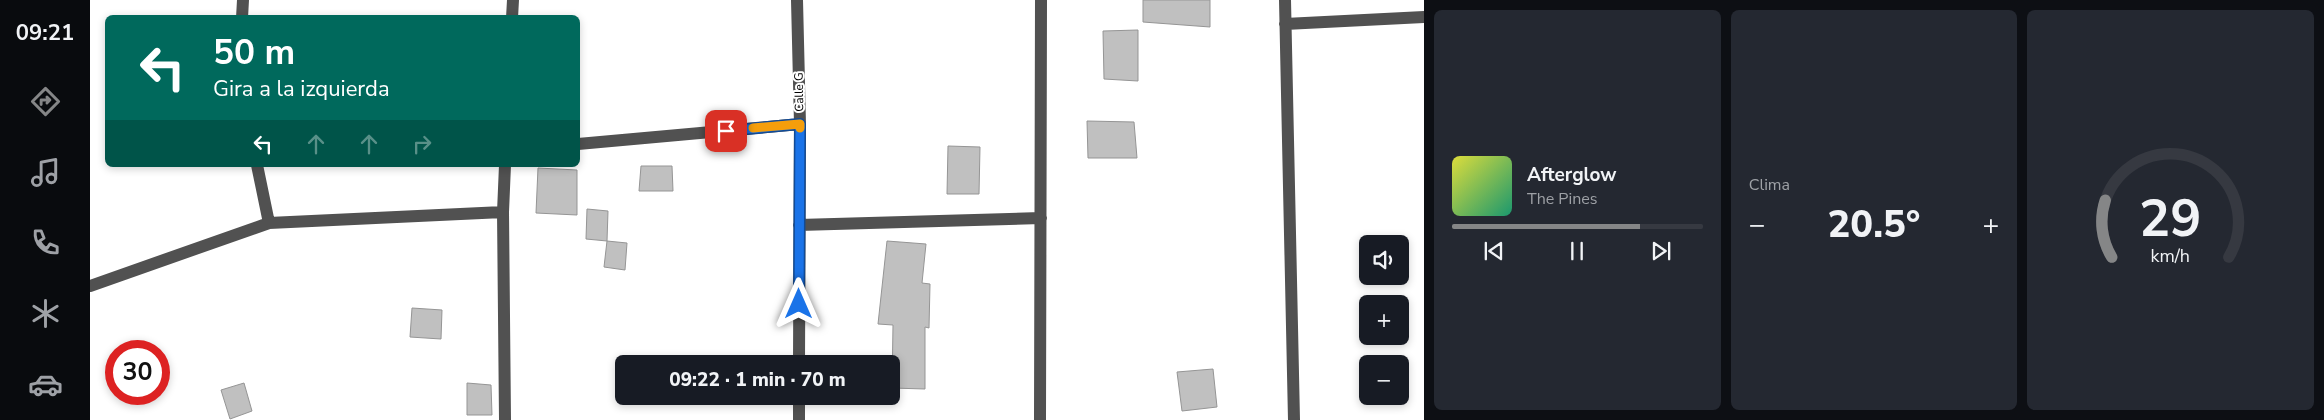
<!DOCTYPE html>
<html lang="es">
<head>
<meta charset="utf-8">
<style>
  :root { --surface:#171b24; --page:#242831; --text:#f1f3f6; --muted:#9ea1a6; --line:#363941; --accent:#858687 }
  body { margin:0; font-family:"Nunito Sans",sans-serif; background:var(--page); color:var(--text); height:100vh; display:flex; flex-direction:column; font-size:19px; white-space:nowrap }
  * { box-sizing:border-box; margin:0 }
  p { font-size:16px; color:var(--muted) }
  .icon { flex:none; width:28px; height:28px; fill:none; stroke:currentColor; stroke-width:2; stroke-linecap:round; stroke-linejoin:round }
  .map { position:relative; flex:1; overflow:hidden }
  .side { display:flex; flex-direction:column; gap:10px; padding:10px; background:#0d0f14; width:900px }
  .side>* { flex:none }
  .guide { position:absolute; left:15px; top:15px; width:475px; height:152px; border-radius:8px; box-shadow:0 2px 8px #0003; background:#00695c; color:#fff; overflow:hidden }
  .tools { position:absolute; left:1269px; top:235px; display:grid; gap:10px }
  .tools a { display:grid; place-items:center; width:50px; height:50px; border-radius:8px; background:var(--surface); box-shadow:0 2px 8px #0003; font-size:25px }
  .speed { position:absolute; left:15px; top:340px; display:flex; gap:10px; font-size:25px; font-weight:700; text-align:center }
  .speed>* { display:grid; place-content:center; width:65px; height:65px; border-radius:50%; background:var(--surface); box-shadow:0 2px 8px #0003; line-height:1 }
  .speed .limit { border:8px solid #d22; background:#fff; color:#111 }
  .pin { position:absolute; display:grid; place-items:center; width:42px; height:42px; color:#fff; margin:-21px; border-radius:10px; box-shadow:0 2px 8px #0006 }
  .me { position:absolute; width:55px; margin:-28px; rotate:0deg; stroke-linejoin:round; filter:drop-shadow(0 0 4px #0008) }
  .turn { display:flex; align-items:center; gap:18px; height:105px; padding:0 25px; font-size:22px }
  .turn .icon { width:65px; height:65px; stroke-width:2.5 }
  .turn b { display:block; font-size:35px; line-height:42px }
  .lanes { display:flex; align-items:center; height:48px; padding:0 25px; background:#0003; justify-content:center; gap:25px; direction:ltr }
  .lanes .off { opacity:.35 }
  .big { font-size:38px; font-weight:800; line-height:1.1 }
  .side .card { flex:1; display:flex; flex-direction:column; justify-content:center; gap:8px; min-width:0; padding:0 18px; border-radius:8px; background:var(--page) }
  .side .dial { align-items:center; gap:0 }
  .dial svg { height:130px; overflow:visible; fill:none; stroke:var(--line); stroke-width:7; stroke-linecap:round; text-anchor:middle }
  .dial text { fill:var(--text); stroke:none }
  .song { display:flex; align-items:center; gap:15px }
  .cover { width:60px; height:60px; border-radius:8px; background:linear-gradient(135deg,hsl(60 70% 55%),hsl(160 70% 35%)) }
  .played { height:5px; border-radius:2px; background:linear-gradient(90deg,var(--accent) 75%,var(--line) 75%) }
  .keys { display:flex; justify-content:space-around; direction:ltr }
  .heat { display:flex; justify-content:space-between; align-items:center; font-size:28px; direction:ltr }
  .side .tiles { flex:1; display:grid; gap:10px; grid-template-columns:repeat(3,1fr) }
  .trip { position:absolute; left:525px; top:355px; width:285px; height:50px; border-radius:8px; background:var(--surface); box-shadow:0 2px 8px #0003; font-weight:800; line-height:50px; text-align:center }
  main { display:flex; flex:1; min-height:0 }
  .menu { display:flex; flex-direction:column; width:90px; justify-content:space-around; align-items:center; background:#090b0e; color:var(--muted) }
  .menu .icon { width:35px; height:35px }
  .menu .current { color:var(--accent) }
  .menu b { font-size:22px; color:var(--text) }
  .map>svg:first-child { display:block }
  .building { fill:#c0c0c0; stroke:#959595 }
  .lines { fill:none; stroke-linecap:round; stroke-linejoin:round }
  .minor { stroke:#515151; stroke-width:12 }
  .route-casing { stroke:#114b97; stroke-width:12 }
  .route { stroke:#1a73e8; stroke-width:9 }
  .slow { stroke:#f59e0b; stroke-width:9 }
  .labels { text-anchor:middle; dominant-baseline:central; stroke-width:4; stroke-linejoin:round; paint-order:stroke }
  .street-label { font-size:12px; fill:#000; stroke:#fff }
</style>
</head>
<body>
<main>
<nav class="menu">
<b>09:21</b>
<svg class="icon current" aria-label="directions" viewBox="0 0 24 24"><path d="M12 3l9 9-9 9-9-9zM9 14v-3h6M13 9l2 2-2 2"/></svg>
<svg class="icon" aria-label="music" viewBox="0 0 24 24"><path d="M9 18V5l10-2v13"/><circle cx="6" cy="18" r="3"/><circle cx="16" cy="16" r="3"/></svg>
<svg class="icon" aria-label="phone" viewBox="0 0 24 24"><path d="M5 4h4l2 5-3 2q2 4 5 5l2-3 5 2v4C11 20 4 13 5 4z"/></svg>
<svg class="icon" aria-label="climate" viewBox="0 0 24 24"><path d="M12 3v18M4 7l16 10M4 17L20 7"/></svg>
<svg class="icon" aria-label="car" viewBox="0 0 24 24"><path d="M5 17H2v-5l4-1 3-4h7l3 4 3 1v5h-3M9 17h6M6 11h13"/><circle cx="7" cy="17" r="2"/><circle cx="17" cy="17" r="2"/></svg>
</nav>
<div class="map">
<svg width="1334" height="420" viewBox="0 0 1334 420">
  <rect width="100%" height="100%" fill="#fff"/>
  <!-- building -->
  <path class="building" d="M1053,0H1120V27L1053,22Z
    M1048,30V81L1014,79L1013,31Z
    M997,121L1044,122L1047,158H998Z
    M858,146L890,147L889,194H857Z
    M551,166H582L583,191H549Z
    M448,168L487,170V215L446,213Z
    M497,209L518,211L517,241L496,239Z
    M517,241L537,243L535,270L514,267Z
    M797,241L836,244L832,283L840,284L839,328L835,327V389L802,388L803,325L788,324Z
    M322,308L352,310L351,339L320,337Z
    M1123,369L1127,407L1092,411L1087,372Z
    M154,383L162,411L140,419L131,390Z
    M377,383L401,385L402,415H377Z"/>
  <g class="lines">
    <!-- minor -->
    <path class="minor" d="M707,0L710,124L709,364
      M1195,0L1204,420
      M152,18L153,0
      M422,18L423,0
      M1195,24L1334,17
      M488,144L710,124
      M167,165L179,223
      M415,165L413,212L415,420
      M709,225L951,218
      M0,286L179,223L413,212
      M709,420V396
      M950,420L951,0"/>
  </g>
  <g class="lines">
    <defs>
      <path id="route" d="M636,131L710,124L709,304"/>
    </defs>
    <!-- route casing -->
    <use href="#route" class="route-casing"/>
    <!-- route -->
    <use href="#route" class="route"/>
    <!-- slow -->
    <path class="slow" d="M663,128L710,124V128"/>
  </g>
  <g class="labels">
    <!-- street labels -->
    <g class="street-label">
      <text transform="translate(709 92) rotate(-91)">Calle G</text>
    </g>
  </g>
</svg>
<div class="tools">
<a><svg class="icon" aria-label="sound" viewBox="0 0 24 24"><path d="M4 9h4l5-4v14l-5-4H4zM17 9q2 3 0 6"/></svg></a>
<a>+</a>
<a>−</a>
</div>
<div class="speed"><div class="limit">30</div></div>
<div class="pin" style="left:636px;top:131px;background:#d93025"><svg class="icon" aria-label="arrive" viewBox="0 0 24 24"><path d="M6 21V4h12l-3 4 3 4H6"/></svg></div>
<svg class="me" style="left:709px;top:304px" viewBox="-20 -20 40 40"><path d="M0-17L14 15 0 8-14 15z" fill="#1a73e8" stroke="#fff" stroke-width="4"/></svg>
<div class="trip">09:22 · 1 min · 70 m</div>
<div class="guide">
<div class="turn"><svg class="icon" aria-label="left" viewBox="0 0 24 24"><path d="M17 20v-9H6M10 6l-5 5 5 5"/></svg><div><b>50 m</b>Gira a la izquierda</div></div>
<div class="lanes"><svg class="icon" aria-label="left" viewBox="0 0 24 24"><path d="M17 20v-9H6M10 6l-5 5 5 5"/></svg><svg class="icon off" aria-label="ahead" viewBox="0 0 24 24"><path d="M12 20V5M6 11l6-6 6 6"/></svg><svg class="icon off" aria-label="ahead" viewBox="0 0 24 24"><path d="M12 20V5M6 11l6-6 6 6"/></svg><svg class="icon off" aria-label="right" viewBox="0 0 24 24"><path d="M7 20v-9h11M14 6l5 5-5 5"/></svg></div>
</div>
</div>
<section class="side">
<div class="tiles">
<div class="card">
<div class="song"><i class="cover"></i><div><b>Afterglow</b><p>The Pines</p></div></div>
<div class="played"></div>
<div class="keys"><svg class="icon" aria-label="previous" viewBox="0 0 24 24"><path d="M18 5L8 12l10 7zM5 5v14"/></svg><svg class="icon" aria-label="pause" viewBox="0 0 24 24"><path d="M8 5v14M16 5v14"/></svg><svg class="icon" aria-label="next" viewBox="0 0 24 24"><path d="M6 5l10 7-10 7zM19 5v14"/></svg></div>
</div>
<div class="card"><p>Clima</p>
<div class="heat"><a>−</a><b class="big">20.5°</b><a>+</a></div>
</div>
<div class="card dial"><svg viewBox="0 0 100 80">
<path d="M14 69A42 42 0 1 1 86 69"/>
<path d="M14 69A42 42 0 0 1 10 34" stroke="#858687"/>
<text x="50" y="56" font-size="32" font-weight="700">29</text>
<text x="50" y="72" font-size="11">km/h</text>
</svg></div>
</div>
</section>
</main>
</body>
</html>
